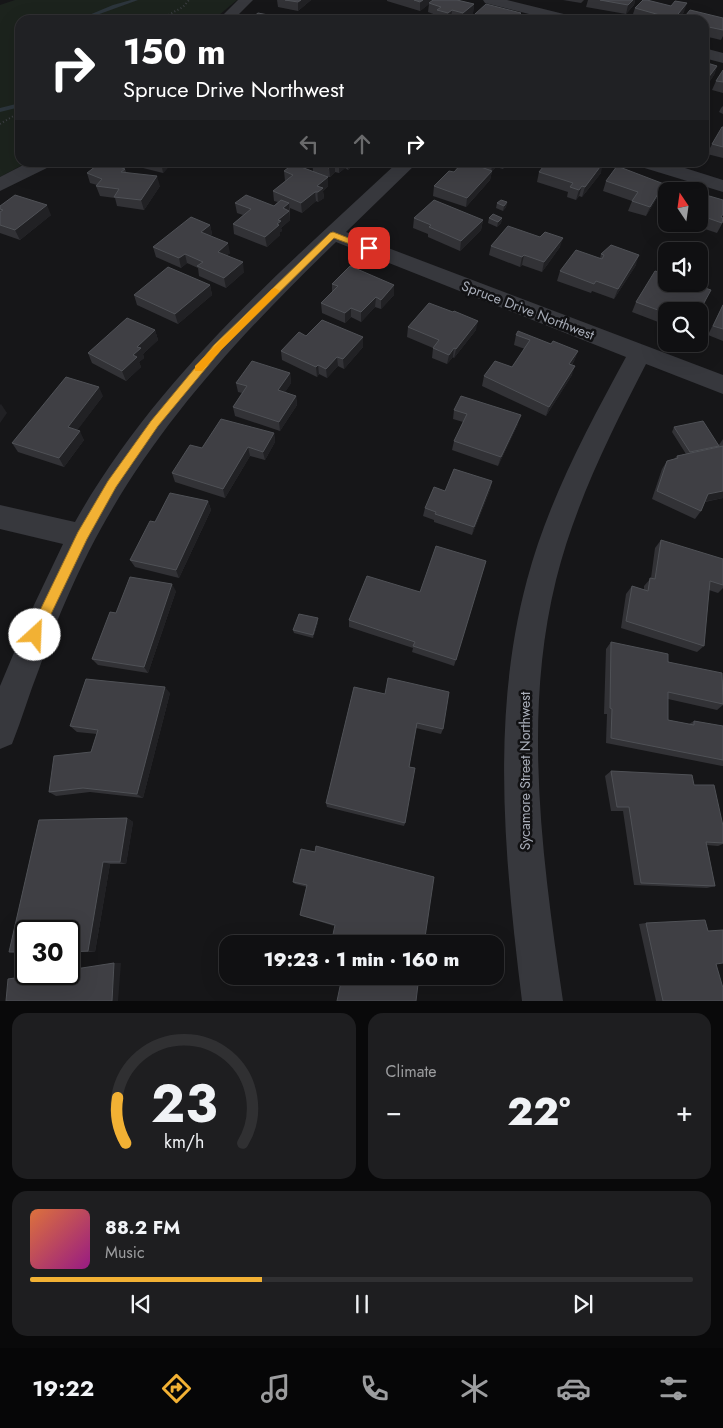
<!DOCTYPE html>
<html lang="en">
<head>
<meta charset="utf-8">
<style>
  :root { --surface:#101012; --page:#1e1e20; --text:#f1f3f6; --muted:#9c9d9f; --line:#303032; --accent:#f2b134 }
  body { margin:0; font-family:Jost,sans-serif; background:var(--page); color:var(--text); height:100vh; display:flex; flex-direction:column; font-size:19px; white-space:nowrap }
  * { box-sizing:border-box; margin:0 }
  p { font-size:16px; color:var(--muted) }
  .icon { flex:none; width:28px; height:28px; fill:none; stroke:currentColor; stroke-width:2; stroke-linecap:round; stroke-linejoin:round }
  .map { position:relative; height:1001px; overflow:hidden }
  .sheet { display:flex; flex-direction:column; gap:12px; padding:12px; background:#09090a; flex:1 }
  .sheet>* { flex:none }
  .top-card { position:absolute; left:15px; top:15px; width:694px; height:152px; border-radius:15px; box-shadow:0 5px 20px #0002,0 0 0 1px var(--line); background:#202124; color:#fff; overflow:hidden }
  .needle { width:32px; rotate:347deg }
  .controls { position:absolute; left:658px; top:182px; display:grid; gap:10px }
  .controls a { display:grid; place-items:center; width:50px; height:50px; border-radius:10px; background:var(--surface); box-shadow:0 5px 20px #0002,0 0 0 1px var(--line); font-size:25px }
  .speed { position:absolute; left:15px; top:920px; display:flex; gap:10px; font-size:25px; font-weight:700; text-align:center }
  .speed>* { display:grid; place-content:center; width:65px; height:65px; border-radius:50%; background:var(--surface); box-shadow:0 5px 20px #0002,0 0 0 1px var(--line); line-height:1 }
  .speed .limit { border:2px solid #111; border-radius:8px; background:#fff; color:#111 }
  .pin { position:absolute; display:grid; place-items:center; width:42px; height:42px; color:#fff; margin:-21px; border-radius:10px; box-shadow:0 2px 8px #0006 }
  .me { position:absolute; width:55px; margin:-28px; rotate:25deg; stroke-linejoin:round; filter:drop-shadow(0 0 4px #0008) }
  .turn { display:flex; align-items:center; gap:18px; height:105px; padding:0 25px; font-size:22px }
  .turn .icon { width:65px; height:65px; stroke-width:2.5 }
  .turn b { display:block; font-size:35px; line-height:42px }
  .lanes { display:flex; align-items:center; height:48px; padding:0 25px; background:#0003; justify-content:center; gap:25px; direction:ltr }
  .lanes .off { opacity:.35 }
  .big { font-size:38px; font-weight:800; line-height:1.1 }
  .sheet .tile { flex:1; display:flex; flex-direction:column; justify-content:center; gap:8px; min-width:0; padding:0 18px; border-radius:15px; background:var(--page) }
  .sheet .dial { align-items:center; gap:0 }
  .dial svg { height:130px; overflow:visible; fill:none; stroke:var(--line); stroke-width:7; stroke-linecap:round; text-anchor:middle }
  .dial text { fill:var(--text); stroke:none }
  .song { display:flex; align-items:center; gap:15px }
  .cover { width:60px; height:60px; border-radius:8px; background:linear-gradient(135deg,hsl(20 70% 55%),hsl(310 70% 35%)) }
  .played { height:5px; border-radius:2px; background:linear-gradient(90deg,var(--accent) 35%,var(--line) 35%) }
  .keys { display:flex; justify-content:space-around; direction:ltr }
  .heat { display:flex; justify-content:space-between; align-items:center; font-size:28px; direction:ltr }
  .sheet .tiles { flex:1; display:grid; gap:12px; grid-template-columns:1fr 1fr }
  .tile:last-child { grid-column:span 2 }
  .trip { position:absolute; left:219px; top:935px; width:285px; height:50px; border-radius:15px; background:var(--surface); box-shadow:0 5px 20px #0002,0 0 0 1px var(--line); font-weight:800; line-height:50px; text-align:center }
  .tab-bar { display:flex; height:80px; justify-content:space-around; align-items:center; background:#060607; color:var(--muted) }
  .tab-bar .icon { width:35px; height:35px }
  .tab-bar .current { color:var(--accent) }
  .tab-bar b { font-size:22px; color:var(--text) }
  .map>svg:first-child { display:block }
  .green { fill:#1c231d }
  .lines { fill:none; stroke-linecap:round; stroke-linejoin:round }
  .stream { fill:#2c353c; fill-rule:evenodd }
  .path { stroke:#3d3f44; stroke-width:2; stroke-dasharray:1 2.5; stroke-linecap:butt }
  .street { fill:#37383d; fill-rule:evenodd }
  .wall { fill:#323236 }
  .shaded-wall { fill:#212124 }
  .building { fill:#3f3f44; stroke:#4f5156 }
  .route { fill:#f2b134; stroke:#9d7322 }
  .slow { fill:#f59e0b }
  .labels { text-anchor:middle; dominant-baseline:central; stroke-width:5; stroke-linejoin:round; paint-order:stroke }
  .street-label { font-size:14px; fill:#a8adb8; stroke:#111113 }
</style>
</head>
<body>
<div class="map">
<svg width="723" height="1001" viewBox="0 0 723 1001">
  <rect width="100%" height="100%" fill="#161618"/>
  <!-- green -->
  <path class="green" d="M15,0H237L213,20H20V162L26,163L0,177V5Z"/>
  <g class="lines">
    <!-- stream -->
    <path class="stream" d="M131,0H138L83,20H77L113,5Z
      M20,103V107L0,112V108Z"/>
    <!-- path -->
    <path class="path" d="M159,20L183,7L189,0
      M0,124L20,112"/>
    <!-- street -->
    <path class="street" d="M238,0H253L233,20H218Z
      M483,0H507L576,17L578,20H553L485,3Z
      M704,48L723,53V63L704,58Z
      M29,162H53L51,166L0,191V177Z
      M398,162H418L346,232L723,375V394L646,364C610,434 575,504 556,580C522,718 543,863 563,1001H522C505,862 490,717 527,580C548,501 587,429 626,357L336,242C239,336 151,430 89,551C70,589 53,629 39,669C29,694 22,719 12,744L0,749V686L34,605L63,544L0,529V505L75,522C155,379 279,273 398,162Z
      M636,162H666L723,180V192L638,166Z"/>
  </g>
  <!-- wall -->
  <path class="wall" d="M277,0H311L298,11L278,7Z
    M387,0H432V1L433,0H460V1L474,4L473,13L465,20H455L451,19L449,20H440L436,19V15L428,12L429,4L420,11L387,1Z
    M563,0H584L581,3Z
    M588,0H635L634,5L626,14L586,7Z
    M635,8L684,12L678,20H642L632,17Z
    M521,13L520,20H474L475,14Z
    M723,18V36L721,40L704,36V20Z
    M704,62L717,66L714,75L705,88H704Z
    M723,70V93L712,90L716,81Z
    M723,106V114L719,112L721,108Z
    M723,127V158L707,154L712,144Z
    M134,162H173L163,173L135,166Z
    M312,162H362L356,168L351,167L348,170L345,168L339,173L335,172L330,177H328V186L323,191L324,198L318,202L316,201L302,213L290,208V220L281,228L282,231L280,232V235L267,247L234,234L233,224L243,215L237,213L235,203L274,206L278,202L274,201L273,191L286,181H285L284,171H313Z
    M472,162H509L503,169L496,167L492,171L490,180L466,207L433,196L434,186L454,172L472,164Z
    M125,169L126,172L160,186L144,210L117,206L115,198L100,196L96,186L97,185L90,183L87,173Z
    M539,172L601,173L582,197L579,196L576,200L567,197L568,192L537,182Z
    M606,181L664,184L660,193L646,216L628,211L632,201L603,191Z
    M699,193L723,215L722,217L723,222L717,233L690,224H699Z
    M507,202L506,207L503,211L496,208L497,203Z
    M0,206L51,215L20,240L0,233Z
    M666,207V216L663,215Z
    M414,218L483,220L481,230L460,251L428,237V234L413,228Z
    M489,218H502L501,223L497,227L488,223Z
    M210,225L212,234L210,236L230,253L227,255L244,272L226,288L199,276L198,268L187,263L181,268L156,257L153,247Z
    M491,246L560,247L542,272L522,265L520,267L489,255Z
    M601,254L636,265L614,299L592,291L591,293L557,281L560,271L600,258Z
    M332,284L394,295L381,309L375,307L361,322L351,317L345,323L322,313L321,303L332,292Z
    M666,284L682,288L706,300L699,313V311H666V325L632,312L636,302Z
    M210,285L212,295L178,324L137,305L134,295Z
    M723,304V341L708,335Z
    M408,327L476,330L454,358L453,357L447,364L432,358L433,348L407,337Z
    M155,330L158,340L143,354L144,358L139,362L141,367L126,381L92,363L88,353Z
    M516,335L578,351L574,361L572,365V375L546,416L482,386L484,376L512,367L525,349L514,345Z
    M306,336L363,347L344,369L338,366L327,378L319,374L317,377L282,360L281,351Z
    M290,373L291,383L285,392L296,396L297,405L280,431L235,416L233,407L242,393L238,392L236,383Z
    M103,396L77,430L84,440L64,467L18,452L12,443Z
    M454,410L518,424L498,466L452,450L454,441L463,422L453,419Z
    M674,427L719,445L723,439V498L705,502L701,511L695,519L652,499L662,469L667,461L674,459L677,456L686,454L672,432Z
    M274,433L275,442L265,460L250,456L225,498L175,482L172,473L202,448Z
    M492,481L490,490L472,535L434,522V520L423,516L425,508L445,491Z
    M208,501L211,510L179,578L135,567L130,560L155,522Z
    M661,540L723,585V588L718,593L709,590L704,646L697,652L621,628L626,594L632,586L644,590V586L651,578L655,548Z
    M486,561L454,666L412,652L413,648L349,627V620L420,592Z
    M176,591L148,673L98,665L92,659L116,613Z
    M318,622L313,638L294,633L293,630Z
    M611,642L723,680V705L717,710L668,699V720L689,724L694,721L723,726V766H722L606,743L607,714H604L606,649Z
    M354,687L443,729L441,734L416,728L409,767L405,823L404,826L327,807L326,803Z
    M170,693L143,798L90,792L56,796L49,792L91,752L97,734L77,732L70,726Z
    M611,771L694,785L723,826V844L718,846L707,845L715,886L707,888L634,885L623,811H611L605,776Z
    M127,818L133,822L126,864H110L95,952H69V931H26V953L9,952L39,820Z
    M301,849L334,926L302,916L300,915L307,887L295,884L293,882Z
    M646,923L716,964L723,1001H656L639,924Z"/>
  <!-- shaded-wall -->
  <path class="shaded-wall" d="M301,0H311L298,11V2Z
    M423,0H432V2L420,11V2Z
    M633,0H635L634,5L626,14L628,5Z
    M687,3L684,12L678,20H673Z
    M474,4L473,13L465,20H463V13Z
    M452,10L451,19L449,20H447L448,13Z
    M521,13L520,20H513Z
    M717,66L714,75L705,88L708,78Z
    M709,124L705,134L704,136V132Z
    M161,162H173L163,173Z
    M335,162V172L330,177L329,168Z
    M341,162H345V168L339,173V164Z
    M348,162H351V167L348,170Z
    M356,162H362L356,168Z
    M493,162H496V167L492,171L490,180L466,207L467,198L491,171Z
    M505,162H509L503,169Z
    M603,163L601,173L582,197L585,187Z
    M157,176L160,186L144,210L141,200Z
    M328,177V186L323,191L324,198L318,202L317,186Z
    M664,184L660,193L646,216L650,207Z
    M582,186L579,196L576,200L579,190Z
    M315,192L316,201L302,213L301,203Z
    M507,202L506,207L503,211L504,206Z
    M289,203L290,220L281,228L282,231L280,232V235L267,247L265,237L277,224L283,208Z
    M47,205L51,215L20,240L15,230Z
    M502,218L501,223L497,227L498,222Z
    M483,220L481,230L460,251L461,241Z
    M210,225L212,234L203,242L201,232Z
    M563,238L560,247L542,272L544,262Z
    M228,243L230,253L220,261L218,252Z
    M185,254L187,263L181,268L179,258Z
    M524,255L522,265L520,267L522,257Z
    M639,255L636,265L614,299L618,289Z
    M243,262L244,272L226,288L224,278Z
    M210,285L212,295L178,324L175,314Z
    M394,285V295L381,309V300Z
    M376,297L375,307L361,322V312Z
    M351,308V317L345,323V313Z
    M478,321L476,330L454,358L456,349Z
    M155,330L158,340L143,354L144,358L139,362L141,367L126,381L122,371L133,355L137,347Z
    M363,337V347L344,369L343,359Z
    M454,348L453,357L447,364L449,355Z
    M578,351L574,361L566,373L569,364Z
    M337,357L338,366L327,378L326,369Z
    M318,365L319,374L317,377L316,367Z
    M575,366L572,375L546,416L549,407Z
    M290,373L291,383L280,400L278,390Z
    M99,387L103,396L73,436L68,427Z
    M296,396L297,405L280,431L279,422Z
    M1,404L7,413L0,423V405Z
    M521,415L518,424L498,466L501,457Z
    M80,431L84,440L64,467L59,458Z
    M274,433L275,442L265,460L263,452Z
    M248,447L250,456L225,498L223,489Z
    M492,481L490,490L472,535L474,527Z
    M723,491V498L702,502L708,494Z
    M208,501L211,510L179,578L176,570Z
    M172,584L176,591L148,673L144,667Z
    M318,618V622L313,638V635Z
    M165,687L170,693L143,798L137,794Z
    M127,818L133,822L126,864L120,862Z
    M103,862L110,864L95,952L88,951Z
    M114,963H121L118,1001H112Z"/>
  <!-- building -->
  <path class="building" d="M285,0H301L298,2Z
    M414,0H423L420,2Z
    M433,0H457L474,4L463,13L452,10L448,13L437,10L441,7L429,3Z
    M600,0H633L628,5Z
    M643,0H647L671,6L675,1L687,3L674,19L635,8Z
    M486,4L521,13L513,20H499L475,14Z
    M690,10L723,18V30L704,26V20H682Z
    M258,13L294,20H249Z
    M527,18L535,20H525Z
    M704,62L717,66L708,78L704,77Z
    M723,70V82L716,81Z
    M704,123L709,124L704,132Z
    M722,127H723V147L712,144Z
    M101,162H107L125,169L121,172L157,176L141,200L114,197L119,189L96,186L102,179L87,173Z
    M315,162H335L329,168Z
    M463,162H467L492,171L467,198L434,186L449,171L454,172Z
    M547,162H602L603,163L585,187L582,186L579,190L570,187L573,183L539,172Z
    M293,164L328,177L317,186L323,188L318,192H315L301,203L273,191L293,175L284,171Z
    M617,166L664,184L650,207L632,201L638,192L606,181Z
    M678,186L694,191H675Z
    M699,193L723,200V214L721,217L723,218L722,223L699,215Z
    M15,195L47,205L15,230L0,225V212L3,210L0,209V206Z
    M246,195L274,206L281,200L289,203L283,208L289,211L278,220L281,221L277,224L279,225L265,237L233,224L251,209L235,203Z
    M434,200L483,220L461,241L429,227L431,225L414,218Z
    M501,200L507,202L504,206L497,203Z
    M493,214L502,218L498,222L489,218Z
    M191,217L210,225L201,232L228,243L218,252L243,262L224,278L197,266L203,262L185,254L179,258L153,247Z
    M508,226L540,237L545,232L563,238L544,262L524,255L522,257L491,246Z
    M611,245L639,255L618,289L596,281L594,284L560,271L576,250L602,259L604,255L601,254Z
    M350,266L394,285L381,300L376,297L361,312L351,308L345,313L321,303L338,286L332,284Z
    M168,267L210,285L175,314L134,295Z
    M655,271L666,274V284H669L682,288L685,284H693L711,290L699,312L666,311V313L636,302Z
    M429,303L453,312L454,311L478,321L456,349L454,348L449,355L433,348L439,340L408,327Z
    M723,305V329L713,326Z
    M127,318L155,330L137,347L141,348L133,355L137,357L122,371L88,353Z
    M322,320L363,337L343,359L337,357L326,369L318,365L316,367L281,351L299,332L306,336Z
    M518,331L551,344L553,341L578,351L569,364L575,366L549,407L484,376L495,361L512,367L530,340L516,335Z
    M252,361L290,373L278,390L296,396L279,422L233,407L247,386L236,383Z
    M66,377L99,387L68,427L80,431L59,458L12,443Z
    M461,396L521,415L501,457L454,441L467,414L454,410Z
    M221,419L274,433L263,452L248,447L223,489L172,473L190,445L202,448Z
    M703,421L719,446L690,452L674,427Z
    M723,446V491L708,494L701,511L657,491L667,461L678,458L677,456Z
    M454,469L492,481L474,527L435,514L436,512L425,508L434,487L445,491Z
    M170,493L208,501L176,570L130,560L150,521L155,522Z
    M661,540L723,559V585L710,581L704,646L626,621L632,586L648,591L650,578L655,579Z
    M436,546L486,561L456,660L413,646L415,642L349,620L367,576L420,592Z
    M130,577L172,584L144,667L92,659L110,612L116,613Z
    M299,614L318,618L313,635L293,630Z
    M611,642L668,654V662L722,673L723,704L668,692V720L694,725V721L723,726V760L611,738L612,709L610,708Z
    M388,678L449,692L443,729L417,723L409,767L415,768L405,823L326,803L354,687L385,694Z
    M86,679L165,687L137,794L83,788L49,792L54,756L91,752L98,730L70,726Z
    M611,771L692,775L694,785H714L723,826V843L706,842L715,886L641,883L629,807H617Z
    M127,818L120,862H103L88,951L69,952V931H26V952H9L39,820Z
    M316,846L434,877L424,944H331L335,925L300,915L307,885L293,882L301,849L315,852Z
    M705,920L708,931L723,930V963L716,964L723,988V1001H663L646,923Z
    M114,963L112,1001H6L8,979L42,974H69V970Z
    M324,976H419L416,1001H337L341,982L323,977Z"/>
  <!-- route -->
  <path class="route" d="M333,232L374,248L369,251L366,250L334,238L221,350L158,426L116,487L87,539L39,639L35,641L30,639L28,635L30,631L78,532L108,481L151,421L214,345L330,233Z"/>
  <!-- slow -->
  <path class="slow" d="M275,288L280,291L221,350L202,371H195V366L272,289Z"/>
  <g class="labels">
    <!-- street labels -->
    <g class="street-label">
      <text transform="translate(528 310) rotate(21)">Spruce Drive Northwest</text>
      <text transform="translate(525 771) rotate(-90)">Sycamore Street Northwest</text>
    </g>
  </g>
</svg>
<div class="controls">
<a><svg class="needle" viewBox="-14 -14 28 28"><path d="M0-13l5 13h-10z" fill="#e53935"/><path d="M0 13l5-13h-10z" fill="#9c9d9f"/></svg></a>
<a><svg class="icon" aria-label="sound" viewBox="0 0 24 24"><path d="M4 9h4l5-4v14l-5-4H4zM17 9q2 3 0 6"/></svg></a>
<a><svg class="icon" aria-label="search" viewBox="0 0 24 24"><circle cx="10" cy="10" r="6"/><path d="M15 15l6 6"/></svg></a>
</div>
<div class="speed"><div class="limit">30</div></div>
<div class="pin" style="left:369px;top:248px;background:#d93025"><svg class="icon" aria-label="arrive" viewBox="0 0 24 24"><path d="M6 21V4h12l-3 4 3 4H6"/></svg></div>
<svg class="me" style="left:35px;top:635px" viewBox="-20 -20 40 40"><circle r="19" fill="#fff"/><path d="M0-13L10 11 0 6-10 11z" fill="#f2b134"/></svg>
<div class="trip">19:23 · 1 min · 160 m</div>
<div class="top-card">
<div class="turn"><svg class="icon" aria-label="right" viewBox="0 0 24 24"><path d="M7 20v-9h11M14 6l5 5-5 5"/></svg><div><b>150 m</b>Spruce Drive Northwest</div></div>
<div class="lanes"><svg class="icon off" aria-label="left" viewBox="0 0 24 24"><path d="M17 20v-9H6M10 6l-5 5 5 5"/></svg><svg class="icon off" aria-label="ahead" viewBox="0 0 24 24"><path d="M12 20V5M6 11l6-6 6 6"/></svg><svg class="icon" aria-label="right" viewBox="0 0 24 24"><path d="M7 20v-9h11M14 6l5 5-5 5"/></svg></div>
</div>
</div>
<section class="sheet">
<div class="tiles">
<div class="tile dial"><svg viewBox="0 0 100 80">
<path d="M14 69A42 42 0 1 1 86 69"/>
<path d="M14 69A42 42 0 0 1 9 41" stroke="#f2b134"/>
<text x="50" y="56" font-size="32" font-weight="700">23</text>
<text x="50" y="72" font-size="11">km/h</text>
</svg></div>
<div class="tile"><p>Climate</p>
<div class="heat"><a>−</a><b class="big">22°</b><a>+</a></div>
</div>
<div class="tile">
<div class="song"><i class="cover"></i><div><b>88.2 FM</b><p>Music</p></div></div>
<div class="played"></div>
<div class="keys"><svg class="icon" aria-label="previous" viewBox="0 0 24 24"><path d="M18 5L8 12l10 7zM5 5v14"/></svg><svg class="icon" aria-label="pause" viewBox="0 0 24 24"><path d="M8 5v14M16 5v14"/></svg><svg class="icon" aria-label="next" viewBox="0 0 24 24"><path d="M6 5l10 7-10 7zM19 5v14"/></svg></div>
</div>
</div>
</section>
<nav class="tab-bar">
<b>19:22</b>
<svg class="icon current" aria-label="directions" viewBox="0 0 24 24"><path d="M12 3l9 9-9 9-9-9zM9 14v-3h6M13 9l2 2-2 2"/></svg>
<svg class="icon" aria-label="music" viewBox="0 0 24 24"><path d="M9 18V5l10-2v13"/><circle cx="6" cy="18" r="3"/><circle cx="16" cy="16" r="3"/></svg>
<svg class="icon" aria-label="phone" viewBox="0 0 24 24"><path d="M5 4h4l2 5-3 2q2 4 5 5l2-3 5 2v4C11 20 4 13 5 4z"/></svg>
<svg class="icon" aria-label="climate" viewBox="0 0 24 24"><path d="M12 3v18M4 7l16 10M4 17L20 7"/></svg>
<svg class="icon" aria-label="car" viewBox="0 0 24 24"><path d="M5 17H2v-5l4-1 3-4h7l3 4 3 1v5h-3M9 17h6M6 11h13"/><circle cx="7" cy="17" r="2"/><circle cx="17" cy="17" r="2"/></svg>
<svg class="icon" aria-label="filters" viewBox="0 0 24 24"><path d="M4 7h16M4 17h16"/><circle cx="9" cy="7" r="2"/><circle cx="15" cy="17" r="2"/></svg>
</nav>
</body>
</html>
